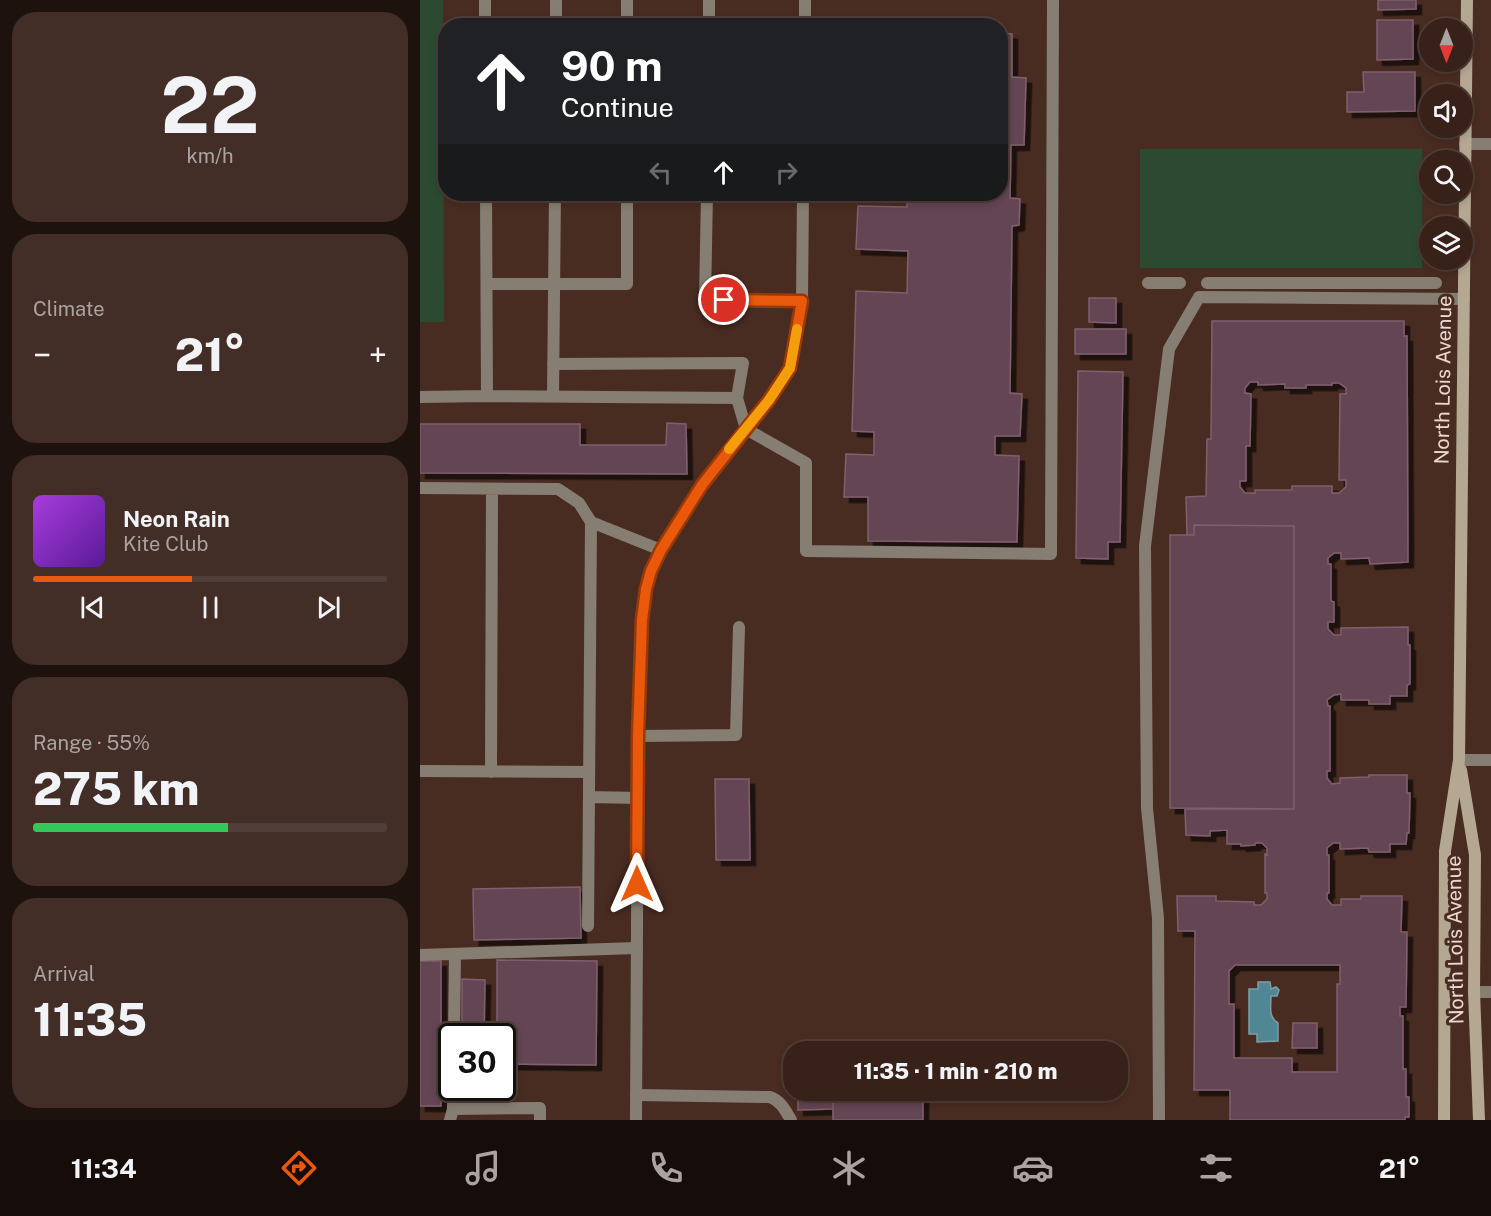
<!DOCTYPE html>
<html lang="en">
<head>
<meta charset="utf-8">
<style>
  :root { --surface:#372119; --page:#422e26; --text:#f1f3f6; --muted:#aaa3a2; --line:#513e38; --accent:#ea580c }
  body { margin:0; font-family:"Public Sans",sans-serif; background:var(--page); color:var(--text); height:100vh; display:flex; flex-direction:column; font-size:22px; white-space:nowrap }
  * { box-sizing:border-box; margin:0 }
  p { font-size:20px; color:var(--muted) }
  .icon { flex:none; width:33px; height:33px; fill:none; stroke:currentColor; stroke-width:2; stroke-linecap:round; stroke-linejoin:round }
  .map { position:relative; flex:1; overflow:hidden }
  .side { display:flex; flex-direction:column; gap:12px; padding:12px; background:#1e120e; width:420px }
  .side>* { flex:none }
  .banner { position:absolute; left:18px; top:18px; width:570px; height:183px; border-radius:24px; box-shadow:0 3px 9px #0003,0 0 0 2px var(--line); background:#202124; color:#fff; overflow:hidden }
  .needle { width:39px; rotate:180deg }
  .buttons { position:absolute; left:999px; top:18px; display:grid; gap:12px }
  .buttons a { display:grid; place-items:center; width:54px; height:54px; border-radius:50%; background:var(--surface); box-shadow:0 3px 9px #0003,0 0 0 2px var(--line); font-size:30px }
  .speed { position:absolute; left:18px; top:1023px; display:flex; gap:12px; font-size:30px; font-weight:700; text-align:center }
  .speed>* { display:grid; place-content:center; width:78px; height:78px; border-radius:50%; background:var(--surface); box-shadow:0 3px 9px #0003,0 0 0 2px var(--line); line-height:1 }
  .speed .limit { border:3px solid #111; border-radius:9px; background:#fff; color:#111 }
  .pin { position:absolute; display:grid; place-items:center; width:51px; height:51px; color:#fff; margin:-26px; border:3px solid #fff; border-radius:50%; box-shadow:0 2px 6px #0007 }
  .me { position:absolute; width:66px; margin:-33px; rotate:0deg; stroke-linejoin:round; filter:drop-shadow(0 0 4px #0008) }
  .turn { display:flex; align-items:center; gap:21px; height:126px; padding:0 24px; font-size:27px }
  .turn .icon { width:78px; height:78px; stroke-width:2.5 }
  .turn b { display:block; font-size:42px; line-height:51px }
  .lanes { display:flex; align-items:center; height:57px; padding:0 24px; background:#0003; justify-content:center; gap:30px; direction:ltr }
  .lanes .off { opacity:.35 }
  .big { font-size:45px; font-weight:800; line-height:1.1 }
  .side .card { flex:1; display:flex; flex-direction:column; justify-content:center; gap:9px; min-width:0; padding:0 21px; border-radius:24px; background:var(--page) }
  .side .dial { align-items:center; gap:0 }
  .dial b { font-size:78px; line-height:1 }
  .song { display:flex; align-items:center; gap:18px }
  .cover { width:72px; height:72px; border-radius:9px; background:linear-gradient(135deg,hsl(280 70% 55%),hsl(270 70% 35%)) }
  .played { height:6px; border-radius:3px; background:linear-gradient(90deg,var(--accent) 45%,var(--line) 45%) }
  .keys { display:flex; justify-content:space-around; direction:ltr }
  .heat { display:flex; justify-content:space-between; align-items:center; font-size:33px; direction:ltr }
  .charge { height:9px; border-radius:4px; background:linear-gradient(90deg,#34c759 55%,var(--line) 0) }
  .trip { position:absolute; left:363px; top:1041px; width:345px; height:60px; border-radius:24px; background:var(--surface); box-shadow:0 3px 9px #0003,0 0 0 2px var(--line); font-weight:800; line-height:60px; text-align:center }
  .tab-bar { display:flex; height:96px; justify-content:space-around; align-items:center; background:#160d0a; color:var(--muted) }
  .tab-bar .icon { width:42px; height:42px }
  .tab-bar .current { color:var(--accent) }
  .tab-bar b { font-size:27px; color:var(--text) }
  main { display:flex; flex:1; min-height:0 }
  .map>svg:first-child { display:block }
  .green { fill:#2c4a32 }
  .water { fill:#518694; stroke:#7f9fa6; stroke-width:1.5 }
  .building { fill:#634552; stroke:#805f6e; stroke-width:1.5; fill-rule:evenodd; filter:url(#shadow) }
  .lines { fill:none; stroke-linecap:round; stroke-linejoin:round }
  .lane { stroke:#867e72; stroke-width:12 }
  .street { stroke:#867e72; stroke-width:12 }
  .secondary { stroke:#b4a893; stroke-width:12 }
  .route-casing { stroke:#983908; stroke-width:15 }
  .route { stroke:#ea580c; stroke-width:10 }
  .slow { stroke:#f59e0b; stroke-width:10 }
  .labels { text-anchor:middle; dominant-baseline:central; stroke-width:6; stroke-linejoin:round; paint-order:stroke }
  .street-label { font-size:20px; fill:#ebd8d1; stroke:#492c21 }
</style>
</head>
<body>
<main>
<section class="side">
<div class="card dial"><b>22</b><p>km/h</p></div>
<div class="card"><p>Climate</p>
<div class="heat"><a>−</a><b class="big">21°</b><a>+</a></div>
</div>
<div class="card">
<div class="song"><i class="cover"></i><div><b>Neon Rain</b><p>Kite Club</p></div></div>
<div class="played"></div>
<div class="keys"><svg class="icon" aria-label="previous" viewBox="0 0 24 24"><path d="M18 5L8 12l10 7zM5 5v14"/></svg><svg class="icon" aria-label="pause" viewBox="0 0 24 24"><path d="M8 5v14M16 5v14"/></svg><svg class="icon" aria-label="next" viewBox="0 0 24 24"><path d="M6 5l10 7-10 7zM19 5v14"/></svg></div>
</div>
<div class="card"><p>Range · 55%</p><b class="big">275 km</b><div class="charge"></div></div>
<div class="card"><p>Arrival</p><b class="big">11:35</b></div>
</section>
<div class="map">
<svg width="1071" height="1120" viewBox="0 0 1071 1120">
  <defs>
    <filter id="shadow"><feDropShadow dx="5.5" dy="5.5" stdDeviation="0" flood-color="#0009"/></filter>
  </defs>
  <rect width="100%" height="100%" fill="#492c21"/>
  <!-- green -->
  <path class="green" d="M0,0H23L24,322H0Z
    M720,149H1002V268H720Z"/>
  <!-- water -->
  <path class="water" d="M838,982H850L851,989L856,987L859,990L857,996H851C851,1006 848,1017 858,1023V1041L837,1042V1034H829V989H838Z"/>
  <!-- building -->
  <path class="building" d="M958,0H996V9L958,10Z
    M957,20H993V59L957,60Z
    M580,33L592,34V77L606,78L604,145H591L590,198L600,199L599,225L592,226L590,393L602,394L600,436H575V455L599,456L597,542L448,541V497H424L426,454L454,455V432L432,431L436,291L487,293L488,251L436,249L438,206L487,207V194H580Z
    M943,72H995V111L927,112V92H944Z
    M669,298H696V323L669,322Z
    M792,321H984V336H987L988,562L950,564L949,558L921,559V553H914L908,558V564H911V601L914,602V622H908V629L914,635H921V628L988,627V645H990V684L987,685V696H970V704H949V700H921V694L914,695L907,700L908,706H910V771H907V778L912,784L920,783V778L949,777V775H987V793H990L989,833H987L986,844H970V852H949L948,848L920,849V843H913L907,848V855H909V893H907V899L912,905H921V899H941V896H982L981,932H987L986,1007H980V1016H983V1069H986V1097H989V1117H985V1120H810V1090H774L775,931H758L757,896H796V901L834,902V905H841L847,899V893H845V854L847,855V848L842,843H835V845L821,846V844H807V830L790,831V836L766,835L765,809H874V526L774,525V535H767L766,497L786,496L787,439H791ZM830,382H838V385L865,384V388H886V385H912V383H919L926,388V394H920L919,480H926V487L919,493H912V486H872V490H835V493H825L820,487V481H826V446H830L831,394L825,393V388ZM815,965H920V984H917V1072H872V1058H814V1004H809V971Z
    M655,329H706V354H655Z
    M658,371L703,372L700,542H688V559L656,558Z
    M247,423L266,424L267,474L0,473V424H160V445H246Z
    M774,525L874,526V809L750,808V535H774Z
    M295,779H329L330,860H296Z
    M160,887L161,938L54,940L53,889Z
    M77,960L177,961L176,1065L82,1064V1036H77Z
    M0,961H21V1106H0Z
    M42,979L65,980L64,1036H42Z
    M873,1023H897V1048H872Z
    M378,1090H413V1109L378,1110Z
    M413,1090H503V1120H413Z"/>
  <g class="lines">
    <!-- lane -->
    <path class="lane" d="M65,0V26
      M136,26V0
      M207,26V0
      M289,26V0
      M385,26V0
      M66,194L67,396
      M287,194L285,300L382,301
      M728,283H760
      M787,283H1016
      M67,284H207V194
      M133,364L323,363L317,398L326,429L386,463V551L631,554L633,0
      M133,396L135,194
      M0,397L67,396L317,398
      M0,488L138,489L159,503L171,522L168,926
      M171,522L241,550
      M226,589L231,571L241,550L282,485L349,400L370,368L382,301L383,194
      M218,736L316,735L319,627
      M0,771L169,772
      M71,772L72,489
      M169,797L218,798
      M0,955L217,948
      M1054,992H1071
      M34,1036L35,954
      M216,1095L350,1097C361,1101 365,1110 371,1120
      M33,1109L120,1108V1120
      M30,1120L33,1109V1088
      M739,1120L738,918L727,808L725,546L749,349L779,297L1044,299"/>
    <!-- street -->
    <path class="street" d="M1045,144H1071
      M1039,760H1071
      M216,1120L218,736L222,620L226,589"/>
    <!-- secondary -->
    <path class="secondary" d="M1041,770L1055,855L1054,992L1059,1120
      M1024,1120L1025,851L1039,760L1047,0"/>
  </g>
  <g class="lines">
    <defs>
      <path id="route" d="M217,884L218,736L222,620L226,589L231,571L241,550L282,485L349,400L370,368L382,301L304,300"/>
    </defs>
    <!-- route casing -->
    <use href="#route" class="route-casing"/>
    <!-- route -->
    <use href="#route" class="route"/>
    <!-- slow -->
    <path class="slow" d="M309,449L349,400L370,368L377,329"/>
  </g>
  <g class="labels">
    <!-- street labels -->
    <g class="street-label">
      <text transform="translate(1023 380) rotate(-89)">North Lois Avenue</text>
      <text transform="translate(1035 940) rotate(-91)">North Lois Avenue</text>
    </g>
  </g>
</svg>
<div class="buttons">
<a><svg class="needle" viewBox="-14 -14 28 28"><path d="M0-13l5 13h-10z" fill="#e53935"/><path d="M0 13l5-13h-10z" fill="#aaa3a2"/></svg></a>
<a><svg class="icon" aria-label="sound" viewBox="0 0 24 24"><path d="M4 9h4l5-4v14l-5-4H4zM17 9q2 3 0 6"/></svg></a>
<a><svg class="icon" aria-label="search" viewBox="0 0 24 24"><circle cx="10" cy="10" r="6"/><path d="M15 15l6 6"/></svg></a>
<a><svg class="icon" aria-label="layers" viewBox="0 0 24 24"><path d="M12 4l9 5-9 5-9-5zM3 14l9 5 9-5"/></svg></a>
</div>
<div class="speed"><div class="limit">30</div></div>
<div class="pin" style="left:304px;top:300px;background:#d93025"><svg class="icon" aria-label="arrive" viewBox="0 0 24 24"><path d="M6 21V4h12l-3 4 3 4H6"/></svg></div>
<svg class="me" style="left:217px;top:884px" viewBox="-20 -20 40 40"><path d="M0-17L14 15 0 8-14 15z" fill="#ea580c" stroke="#fff" stroke-width="4"/></svg>
<div class="trip">11:35 · 1 min · 210 m</div>
<div class="banner">
<div class="turn"><svg class="icon" aria-label="ahead" viewBox="0 0 24 24"><path d="M12 20V5M6 11l6-6 6 6"/></svg><div><b>90 m</b>Continue</div></div>
<div class="lanes"><svg class="icon off" aria-label="left" viewBox="0 0 24 24"><path d="M17 20v-9H6M10 6l-5 5 5 5"/></svg><svg class="icon" aria-label="ahead" viewBox="0 0 24 24"><path d="M12 20V5M6 11l6-6 6 6"/></svg><svg class="icon off" aria-label="right" viewBox="0 0 24 24"><path d="M7 20v-9h11M14 6l5 5-5 5"/></svg></div>
</div>
</div>
</main>
<nav class="tab-bar">
<b>11:34</b>
<svg class="icon current" aria-label="directions" viewBox="0 0 24 24"><path d="M12 3l9 9-9 9-9-9zM9 14v-3h6M13 9l2 2-2 2"/></svg>
<svg class="icon" aria-label="music" viewBox="0 0 24 24"><path d="M9 18V5l10-2v13"/><circle cx="6" cy="18" r="3"/><circle cx="16" cy="16" r="3"/></svg>
<svg class="icon" aria-label="phone" viewBox="0 0 24 24"><path d="M5 4h4l2 5-3 2q2 4 5 5l2-3 5 2v4C11 20 4 13 5 4z"/></svg>
<svg class="icon" aria-label="climate" viewBox="0 0 24 24"><path d="M12 3v18M4 7l16 10M4 17L20 7"/></svg>
<svg class="icon" aria-label="car" viewBox="0 0 24 24"><path d="M5 17H2v-5l4-1 3-4h7l3 4 3 1v5h-3M9 17h6M6 11h13"/><circle cx="7" cy="17" r="2"/><circle cx="17" cy="17" r="2"/></svg>
<svg class="icon" aria-label="filters" viewBox="0 0 24 24"><path d="M4 7h16M4 17h16"/><circle cx="9" cy="7" r="2"/><circle cx="15" cy="17" r="2"/></svg>
<b>21°</b>
</nav>
</body>
</html>
